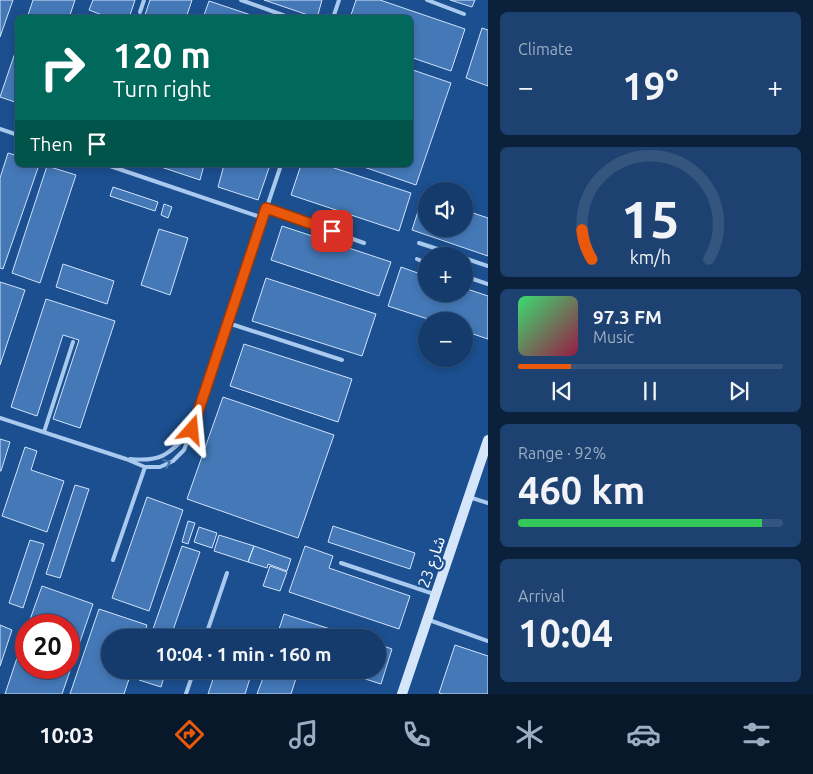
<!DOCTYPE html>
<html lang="en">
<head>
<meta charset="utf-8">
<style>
  :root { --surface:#143b6b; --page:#1d4271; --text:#f1f3f6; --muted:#9dadc1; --line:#33557e; --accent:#ea580c }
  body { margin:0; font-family:Ubuntu,"Noto Sans Arabic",sans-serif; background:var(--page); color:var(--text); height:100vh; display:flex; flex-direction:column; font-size:19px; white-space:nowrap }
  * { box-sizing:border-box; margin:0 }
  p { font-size:16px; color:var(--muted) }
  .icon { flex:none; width:28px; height:28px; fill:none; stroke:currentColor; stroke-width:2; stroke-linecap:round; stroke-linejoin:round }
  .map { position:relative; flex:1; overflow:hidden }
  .panel { display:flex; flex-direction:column; gap:12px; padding:12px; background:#0b203b; width:325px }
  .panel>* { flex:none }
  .guide { position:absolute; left:15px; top:15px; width:398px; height:152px; border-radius:8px; box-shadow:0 2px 8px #0003,0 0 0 1px var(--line); background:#00695c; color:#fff; overflow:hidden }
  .buttons { position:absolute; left:418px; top:182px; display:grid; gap:10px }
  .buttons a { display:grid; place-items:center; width:55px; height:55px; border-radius:50%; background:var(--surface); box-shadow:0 2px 8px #0003,0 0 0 1px var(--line); font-size:25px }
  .speed { position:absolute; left:15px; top:614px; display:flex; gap:10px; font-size:25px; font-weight:700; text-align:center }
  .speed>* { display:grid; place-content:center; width:65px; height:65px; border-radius:50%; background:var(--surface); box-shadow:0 2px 8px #0003,0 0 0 1px var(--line); line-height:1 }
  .speed .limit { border:8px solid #d22; background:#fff; color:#111 }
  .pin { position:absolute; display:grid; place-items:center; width:42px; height:42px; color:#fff; margin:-21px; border-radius:10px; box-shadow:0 2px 8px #0006 }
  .me { position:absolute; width:55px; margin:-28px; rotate:18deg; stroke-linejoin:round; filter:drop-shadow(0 0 4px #0008) }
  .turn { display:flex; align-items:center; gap:18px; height:105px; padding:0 15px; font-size:22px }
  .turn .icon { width:65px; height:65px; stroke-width:2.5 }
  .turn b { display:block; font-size:35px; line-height:42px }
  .then { display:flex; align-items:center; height:48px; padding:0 15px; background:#0003; gap:10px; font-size:19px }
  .big { font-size:38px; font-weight:700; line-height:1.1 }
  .panel .card { flex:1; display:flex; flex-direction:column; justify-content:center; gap:8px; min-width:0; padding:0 18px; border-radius:8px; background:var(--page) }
  .panel .dial { align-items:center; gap:0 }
  .dial svg { height:130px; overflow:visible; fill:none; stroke:var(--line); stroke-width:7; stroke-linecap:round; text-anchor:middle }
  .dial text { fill:var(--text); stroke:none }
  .song { display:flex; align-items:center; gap:15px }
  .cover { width:60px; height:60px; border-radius:8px; background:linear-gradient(135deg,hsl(140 70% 55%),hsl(340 70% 35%)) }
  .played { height:5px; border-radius:2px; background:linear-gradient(90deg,var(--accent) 20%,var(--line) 20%) }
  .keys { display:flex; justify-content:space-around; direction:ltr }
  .heat { display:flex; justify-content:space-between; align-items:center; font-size:28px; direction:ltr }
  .charge { height:8px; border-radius:4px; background:linear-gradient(90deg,#34c759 92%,var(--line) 0) }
  .trip { position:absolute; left:101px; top:629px; width:285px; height:50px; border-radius:25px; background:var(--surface); box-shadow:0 2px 8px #0003,0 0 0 1px var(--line); font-weight:700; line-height:50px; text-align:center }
  .tab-bar { display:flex; height:80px; justify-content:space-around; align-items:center; background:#08182b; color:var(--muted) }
  .tab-bar .icon { width:35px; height:35px }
  .tab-bar .active { color:var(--accent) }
  .tab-bar b { font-size:22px; color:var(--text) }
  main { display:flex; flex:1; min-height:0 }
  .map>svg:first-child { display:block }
  .building { fill:#4478b7; stroke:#cfe3fa }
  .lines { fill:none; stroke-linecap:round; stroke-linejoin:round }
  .lane { stroke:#a9c9ee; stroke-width:4 }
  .secondary { stroke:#d6e6fa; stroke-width:10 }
  .oneway { stroke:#4674ac }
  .route-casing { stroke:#983908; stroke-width:12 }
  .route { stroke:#ea580c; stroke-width:9 }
  .labels { text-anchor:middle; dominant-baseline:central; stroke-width:4.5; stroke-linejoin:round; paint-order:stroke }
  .street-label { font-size:16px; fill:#fff; stroke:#1b4f8f }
</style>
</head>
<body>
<main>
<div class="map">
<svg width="488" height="694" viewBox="0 0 488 694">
  <rect width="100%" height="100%" fill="#1b4f8f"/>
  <!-- building -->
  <path class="building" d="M0,0H13L0,37Z
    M33,0H75L69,18H27Z
    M93,0H135L129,18H110L89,10Z
    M150,0H192L186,18H144Z
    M264,0H322L317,18Z
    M356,0H380L465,29L451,71L410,57V18H350Z
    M450,0H475L472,7Z
    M209,1L260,18H203Z
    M482,28L488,30V86L466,78Z
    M18,44V103L0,97Z
    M410,69L451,83L416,185L358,165H410V119L412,115L410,114Z
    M8,153L18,156V165H39L3,269L0,268V178Z
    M158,165H204L200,180L158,166Z
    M224,165H270L258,200L218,187Z
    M301,165H325L411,193L399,231L291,195Z
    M47,166L76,175L40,283L12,273Z
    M113,187L158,202L155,211L110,196Z
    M423,196L426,197V229H464V210L488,218V256L412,230Z
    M164,204L172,207L168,218L161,215Z
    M282,226L391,262L379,296L271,260Z
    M159,229L188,238L170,295L141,285Z
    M63,264L114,281L107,304L56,287Z
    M401,267L426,276V294H464V288L488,296V339L464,331V321H434L388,306Z
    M266,278L376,314L362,356L252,321Z
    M0,282L25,290L0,365Z
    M46,299L115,321L80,428L53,419L79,340L63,335L37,416L11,407Z
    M244,344L352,379L338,422L230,386Z
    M223,397L334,435L298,538L187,499Z
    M0,439L10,442L1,471H0Z
    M25,447L37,451L31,470L64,481L47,532L2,516Z
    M75,485L89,489L60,578L46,574Z
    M147,497L183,510L149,611L112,598Z
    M188,521L195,523L188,544L182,542Z
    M333,526L415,553L410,569L328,542Z
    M199,527L217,533L212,548L194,542Z
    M219,535L254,546L248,562L214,551Z
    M30,540L44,544L23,608L9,603Z
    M182,546L200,552L171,636L153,629Z
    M254,546L291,559L287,571L268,564L267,568L248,562Z
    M305,546L333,556L329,568L410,596L399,629L289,592Z
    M270,566L287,572L280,591L263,586Z
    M42,586L93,604L62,694H5L26,631V668H69V625H28Z
    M99,609L147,625L143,638H110V670H132L124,694H70Z
    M284,614L358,638H276Z
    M0,625L12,630L0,666Z
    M378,644L392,649L381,684L337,670H378Z
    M455,645L488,656V694H443L439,693Z
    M142,670H166L161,687L139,680Z
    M216,670H235L251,675L245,694H208Z
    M266,670H291L298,672L291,694H257Z"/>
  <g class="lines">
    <!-- lane -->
    <path class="lane" d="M241,0L291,18
      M427,0L464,14
      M140,12L144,0
      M333,18L339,0
      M0,129L18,135
      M107,165L263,218
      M266,208L364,243
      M419,243L459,256
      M464,258L488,266
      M417,259L426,263
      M464,276L488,284
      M228,323L342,360
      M0,418L126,459L145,467H160L173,461L184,450L192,430L281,165
      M44,432L73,342
      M130,459C161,462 168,455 189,433
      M469,497L488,503
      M113,560L145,467
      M341,563L434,594
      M429,620L488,641
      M205,638L227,573
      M186,694L194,670"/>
    <!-- secondary -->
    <path class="secondary" d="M402,694L488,440"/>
  </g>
  <!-- one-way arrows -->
  <defs><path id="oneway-chevron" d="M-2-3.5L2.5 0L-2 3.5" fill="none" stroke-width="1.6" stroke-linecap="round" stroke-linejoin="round" transform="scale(1.25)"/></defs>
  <use class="oneway" href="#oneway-chevron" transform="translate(167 463) rotate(-24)"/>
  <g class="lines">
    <defs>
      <path id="route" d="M192,430L266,208L332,231"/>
    </defs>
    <!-- route casing -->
    <use href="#route" class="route-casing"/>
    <!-- route -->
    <use href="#route" class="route"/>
  </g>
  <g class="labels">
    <!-- street labels -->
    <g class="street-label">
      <text transform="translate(431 562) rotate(-71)">شارع 23</text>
    </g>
  </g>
</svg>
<div class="buttons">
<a><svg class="icon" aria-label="sound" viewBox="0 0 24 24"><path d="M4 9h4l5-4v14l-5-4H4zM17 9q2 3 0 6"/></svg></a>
<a>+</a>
<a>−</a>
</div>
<div class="speed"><div class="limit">20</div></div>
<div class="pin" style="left:332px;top:231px;background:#d93025"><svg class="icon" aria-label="arrive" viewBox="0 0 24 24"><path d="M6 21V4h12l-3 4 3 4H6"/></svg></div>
<svg class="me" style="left:192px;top:430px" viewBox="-20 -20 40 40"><path d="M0-17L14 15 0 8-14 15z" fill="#ea580c" stroke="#fff" stroke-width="4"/></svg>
<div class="trip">10:04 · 1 min · 160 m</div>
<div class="guide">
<div class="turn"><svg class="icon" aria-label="right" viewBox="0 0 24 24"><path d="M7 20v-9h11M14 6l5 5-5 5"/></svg><div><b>120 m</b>Turn right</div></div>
<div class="then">Then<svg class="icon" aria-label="arrive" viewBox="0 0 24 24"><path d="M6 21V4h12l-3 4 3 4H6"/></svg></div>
</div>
</div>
<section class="panel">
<div class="card"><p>Climate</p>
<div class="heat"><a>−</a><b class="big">19°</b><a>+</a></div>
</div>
<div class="card dial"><svg viewBox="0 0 100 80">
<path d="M14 69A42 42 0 1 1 86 69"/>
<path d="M14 69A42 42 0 0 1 8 51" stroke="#ea580c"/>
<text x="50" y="56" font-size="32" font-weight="700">15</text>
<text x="50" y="72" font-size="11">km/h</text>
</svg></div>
<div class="card">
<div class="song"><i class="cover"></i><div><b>97.3 FM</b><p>Music</p></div></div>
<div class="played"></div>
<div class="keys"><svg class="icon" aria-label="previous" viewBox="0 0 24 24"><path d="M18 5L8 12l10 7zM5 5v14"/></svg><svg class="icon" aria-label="pause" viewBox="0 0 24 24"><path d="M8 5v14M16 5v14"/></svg><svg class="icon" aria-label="next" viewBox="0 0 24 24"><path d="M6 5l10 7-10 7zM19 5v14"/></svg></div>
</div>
<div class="card"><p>Range · 92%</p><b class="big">460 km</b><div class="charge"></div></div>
<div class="card"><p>Arrival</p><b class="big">10:04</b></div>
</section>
</main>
<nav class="tab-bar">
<b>10:03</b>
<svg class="icon active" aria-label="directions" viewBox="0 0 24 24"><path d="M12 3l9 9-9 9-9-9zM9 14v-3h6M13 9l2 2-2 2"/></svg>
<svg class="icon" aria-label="music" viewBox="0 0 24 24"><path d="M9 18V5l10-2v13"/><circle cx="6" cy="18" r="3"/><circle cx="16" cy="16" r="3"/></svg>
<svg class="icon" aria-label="phone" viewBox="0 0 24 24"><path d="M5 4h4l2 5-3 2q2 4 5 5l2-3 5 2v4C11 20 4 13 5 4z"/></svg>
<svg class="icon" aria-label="climate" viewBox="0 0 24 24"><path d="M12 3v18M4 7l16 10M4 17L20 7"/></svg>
<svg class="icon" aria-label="car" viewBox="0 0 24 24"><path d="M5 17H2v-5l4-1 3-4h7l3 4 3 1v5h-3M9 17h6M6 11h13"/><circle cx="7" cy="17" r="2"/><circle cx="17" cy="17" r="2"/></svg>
<svg class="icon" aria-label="filters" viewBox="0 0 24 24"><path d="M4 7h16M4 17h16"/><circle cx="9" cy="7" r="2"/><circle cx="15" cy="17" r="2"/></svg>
</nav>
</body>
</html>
